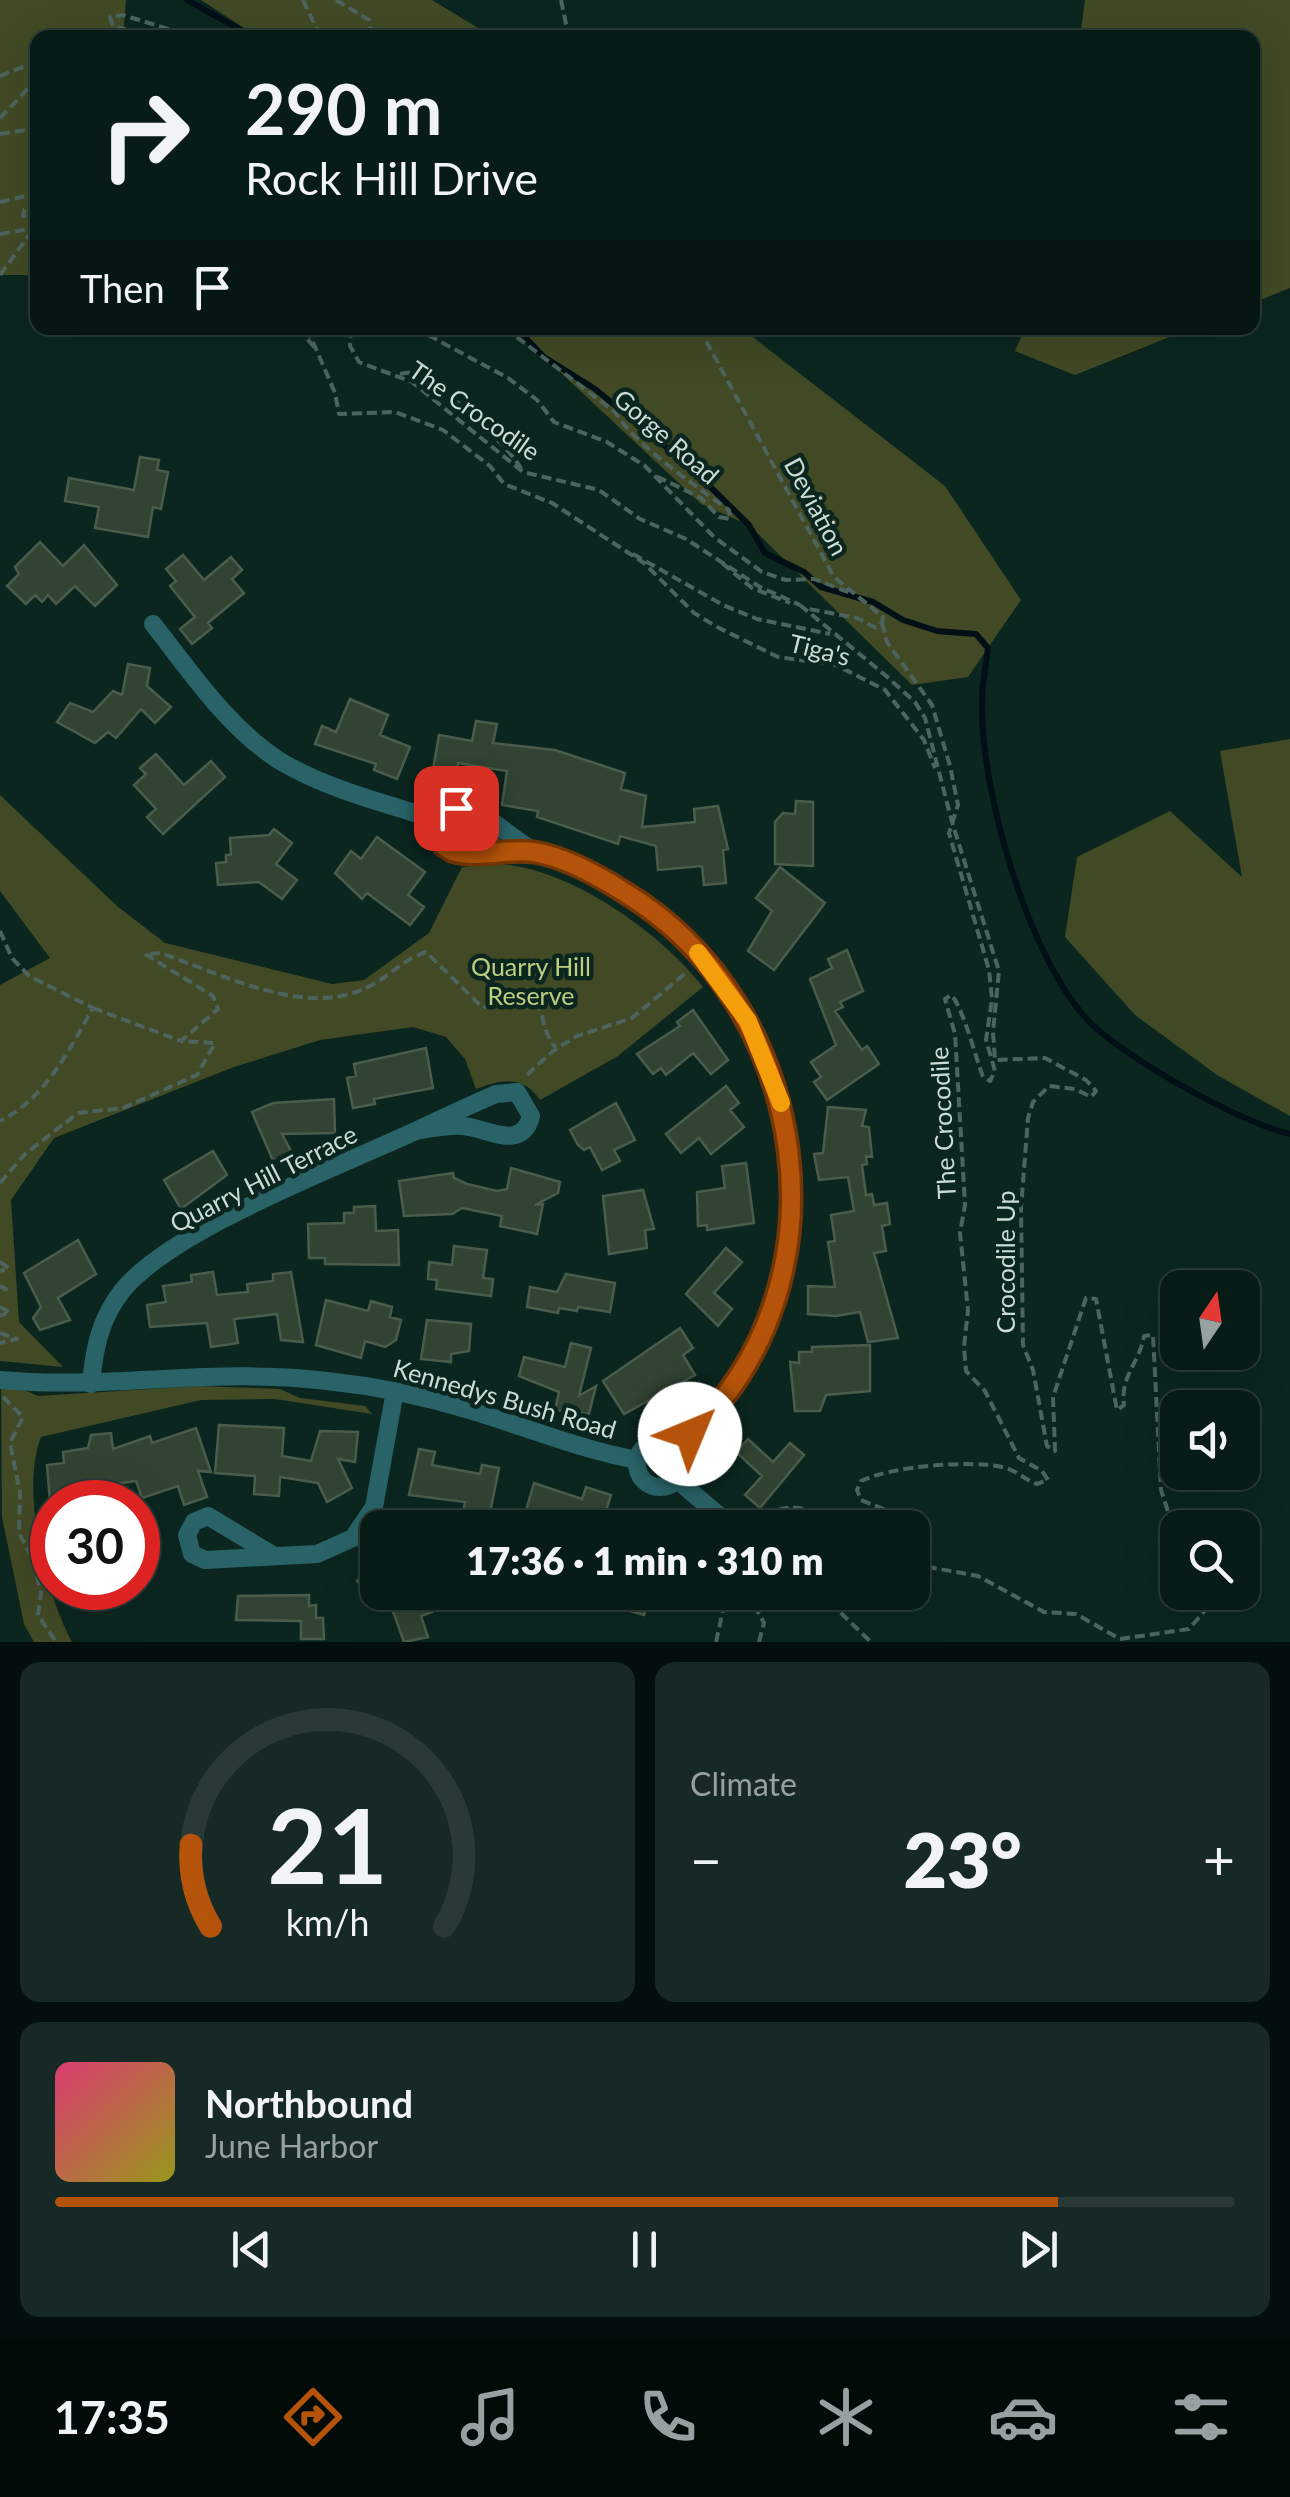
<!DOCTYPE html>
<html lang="en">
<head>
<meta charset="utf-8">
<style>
  :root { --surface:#081c17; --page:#162924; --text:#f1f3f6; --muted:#98a1a1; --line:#293a36; --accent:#b45309 }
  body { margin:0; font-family:Lato,sans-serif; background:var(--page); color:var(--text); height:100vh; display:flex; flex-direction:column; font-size:38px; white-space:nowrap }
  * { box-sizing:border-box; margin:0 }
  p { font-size:32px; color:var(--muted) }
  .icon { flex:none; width:55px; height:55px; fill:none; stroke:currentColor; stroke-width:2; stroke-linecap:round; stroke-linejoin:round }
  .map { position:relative; height:1642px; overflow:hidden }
  .sheet { display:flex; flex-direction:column; gap:20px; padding:20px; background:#040f0d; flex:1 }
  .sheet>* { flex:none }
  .banner { position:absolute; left:30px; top:30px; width:1230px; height:305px; border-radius:20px; box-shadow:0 10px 40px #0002,0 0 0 2px var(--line); background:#081c17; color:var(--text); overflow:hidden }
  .needle { width:65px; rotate:13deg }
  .fabs { position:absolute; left:1160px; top:1270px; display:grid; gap:20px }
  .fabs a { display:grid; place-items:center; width:100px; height:100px; border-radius:20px; background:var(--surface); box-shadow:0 10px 40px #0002,0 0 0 2px var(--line); font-size:50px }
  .speed { position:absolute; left:30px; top:1480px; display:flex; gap:20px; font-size:50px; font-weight:700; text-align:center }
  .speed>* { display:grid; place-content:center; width:130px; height:130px; border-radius:50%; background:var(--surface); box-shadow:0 10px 40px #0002,0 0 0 2px var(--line); line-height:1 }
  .speed .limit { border:15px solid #d22; background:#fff; color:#111 }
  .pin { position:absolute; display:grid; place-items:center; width:85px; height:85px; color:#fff; margin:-42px; border-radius:20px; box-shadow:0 5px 15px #0006 }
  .me { position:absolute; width:110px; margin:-55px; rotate:45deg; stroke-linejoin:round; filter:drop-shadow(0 0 8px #0008) }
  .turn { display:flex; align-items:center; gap:35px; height:210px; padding:0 50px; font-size:45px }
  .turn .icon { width:130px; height:130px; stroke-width:2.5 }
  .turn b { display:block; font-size:70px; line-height:85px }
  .then { display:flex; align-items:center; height:95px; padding:0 50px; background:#0003; gap:20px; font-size:38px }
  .big { font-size:75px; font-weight:800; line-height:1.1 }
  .sheet .tile { flex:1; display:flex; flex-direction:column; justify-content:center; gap:15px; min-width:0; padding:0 35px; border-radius:20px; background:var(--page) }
  .sheet .dial { align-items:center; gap:0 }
  .dial svg { height:260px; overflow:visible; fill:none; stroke:var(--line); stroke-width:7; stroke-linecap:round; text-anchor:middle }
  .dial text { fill:var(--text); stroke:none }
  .song { display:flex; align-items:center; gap:30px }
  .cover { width:120px; height:120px; border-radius:15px; background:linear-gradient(135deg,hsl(340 70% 55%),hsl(60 70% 35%)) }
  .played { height:10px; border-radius:5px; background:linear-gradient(90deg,var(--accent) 85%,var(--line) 85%) }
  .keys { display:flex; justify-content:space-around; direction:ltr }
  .heat { display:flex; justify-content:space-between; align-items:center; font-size:55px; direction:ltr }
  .sheet .tiles { flex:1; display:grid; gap:20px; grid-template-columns:1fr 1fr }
  .tile:last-child { grid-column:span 2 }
  .trip { position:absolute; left:360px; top:1510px; width:570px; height:100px; border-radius:20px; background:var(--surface); box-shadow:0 10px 40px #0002,0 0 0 2px var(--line); font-weight:800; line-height:100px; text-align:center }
  .dock { display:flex; height:160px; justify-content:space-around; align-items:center; background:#030b09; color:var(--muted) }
  .dock .icon { width:70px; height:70px }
  .dock .selected { color:var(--accent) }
  .dock b { font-size:45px; color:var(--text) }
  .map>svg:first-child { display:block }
  .green { fill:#414925 }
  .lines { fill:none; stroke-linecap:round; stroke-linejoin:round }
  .stream { stroke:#011017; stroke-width:6 }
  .building { fill:#314332; stroke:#4a5c4b; stroke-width:2.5 }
  .path { stroke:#4d645e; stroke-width:4; stroke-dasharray:10 5; stroke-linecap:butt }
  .minor { stroke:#296367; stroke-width:18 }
  .route-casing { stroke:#753606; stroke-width:25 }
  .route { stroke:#b45309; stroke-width:18 }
  .slow { stroke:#f59e0b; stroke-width:18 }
  .labels { text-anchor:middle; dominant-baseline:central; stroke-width:9; stroke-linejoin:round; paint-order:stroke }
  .street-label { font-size:25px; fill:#ccdbd6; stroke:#0b261f }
  .park-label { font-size:25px; fill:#bcce80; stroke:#0b261f }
</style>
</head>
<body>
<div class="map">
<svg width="1290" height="1642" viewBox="0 0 1290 1642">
  <rect width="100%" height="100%" fill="#0b261f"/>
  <!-- green -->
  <path class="green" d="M0,0H126L123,37L38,38L37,275H0Z
    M201,0H432L493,37H258Z
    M1085,0H1290V288L1253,303L1252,38L1080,37Z
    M521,328H741L945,486L1021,600L968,677L912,685L749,525L701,504L544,357Z
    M1025,328H1192L1075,375L1015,351Z
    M1290,739V1116L1217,1075L1135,1015L1065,937L1077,857L1170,811L1242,877L1220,751Z
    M0,795L117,906L165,943L332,984L364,980L429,933L462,867C477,866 494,863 508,865C575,872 663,935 703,987L618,1056L540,1100C523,1075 502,1079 476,1089L465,1059L446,1037L413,1027L320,1040L234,1067L54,1138L11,1200L19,1322L63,1367L0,1361V985L50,958L0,891Z
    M457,816L473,818L506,844L463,846L450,840L451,821Z
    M1,1380L38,1396L198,1386L280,1389L300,1398L365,1406L372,1414L275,1399L201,1400L41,1437C20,1491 46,1594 72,1642H34L24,1624L2,1517Z"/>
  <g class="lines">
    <!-- stream -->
    <path class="stream" d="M187,0L255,38
      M516,328L544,357L595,389L688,465L749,525L765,553L804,572L821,587L873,602L903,620L937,631L976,634L988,648C986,666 982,684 982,701C980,789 1027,952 1085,1017C1118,1055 1241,1123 1290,1134"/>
  </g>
  <!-- building -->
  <path class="building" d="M140,457L159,460L157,470L168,472L161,509L153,507L148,537L95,528L99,507L65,501L69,478L134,490Z
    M40,542L63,566L84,545L117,585L95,606L75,586L56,604L48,595L42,602L35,595L26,604L7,586L19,574L15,567Z
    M183,555L204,580L231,557L242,570L232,579L244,593L208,623L212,628L192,644L180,629L195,617L170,586L176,581L166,569Z
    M128,664L150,668L147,686L171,707L155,723L141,709L116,738L108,732L95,743L57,722L70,703L93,712L113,691L122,695Z
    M350,699L388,715L380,735L410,747L397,779L374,770L376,764L315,744L322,726L336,732Z
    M476,721L497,724L493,743L555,750L625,773L621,789L646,796L642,827L695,822L694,809L718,806L728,849L723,850L726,883L704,885L702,866L658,870L656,846L620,836L618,844L537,817L538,811L502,805L507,771L458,763L455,785L431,781L439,735L472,741Z
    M156,754L184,785L211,761L225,777L163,834L147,817L156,809L134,785L146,774L140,768Z
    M796,801L813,802V866L775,864V822L783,813L795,814Z
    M274,829L292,843L276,864L297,880L282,899L259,882L218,885L216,863L226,862V855H231L230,838L269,835Z
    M377,837L425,872L408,895L424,907L410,925L367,893L362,899L335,873L351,851L361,859Z
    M780,867L825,903L774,970L748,951L772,911L756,898Z
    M847,950L863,991L840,1002L843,1007L835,1011L862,1050L867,1046L879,1064L827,1100L814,1082L821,1077L811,1062L836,1045L810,979L832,968L828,959Z
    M693,1010L728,1060L711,1074L693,1053L666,1075L661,1068L653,1074L637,1054L680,1026L677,1022Z
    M426,1048L433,1088L374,1099L375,1104L353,1108L347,1078L356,1076L354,1064Z
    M726,1086L739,1103L730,1110L744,1127L711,1154L699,1138L681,1153L666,1134Z
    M334,1099L335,1133L282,1134L293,1155L274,1163L252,1112L273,1103Z
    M616,1103L635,1140L614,1150L620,1161L602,1170L590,1147L584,1150L578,1145L570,1130Z
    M828,1107L866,1110L862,1126L869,1127L872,1157L866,1156L867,1164L862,1165L866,1195L872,1194L874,1205L887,1203L890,1224L882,1226L886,1251L874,1253L898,1338L868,1342L860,1312L836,1316L808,1314V1286L835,1287L828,1242L835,1241L831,1215L854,1211L848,1177L819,1180L814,1154L823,1153Z
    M213,1151L227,1175L181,1209L164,1180Z
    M746,1163L754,1223L707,1230V1225L698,1226L697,1192L725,1188L722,1166Z
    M511,1168L560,1182L558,1193L535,1205L543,1204L537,1234L500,1226L502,1216L462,1208L452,1214L404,1216L399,1181L453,1173L454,1178L467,1184L497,1191L507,1189Z
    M643,1190L654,1229L645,1230L647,1248L609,1254L603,1196Z
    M375,1206L376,1231L398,1230L399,1265L325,1264V1258H309L308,1224L344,1223V1213H354V1207Z
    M78,1240L96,1274L58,1298L70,1320L40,1330L33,1318L41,1307L24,1273Z
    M454,1246L487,1250L483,1278L493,1279L491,1296L436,1289L437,1280L428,1279L429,1262L452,1265Z
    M726,1248L742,1262L714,1293L732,1309L718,1326L686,1294Z
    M213,1272L217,1295L248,1292L247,1284L273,1281V1274L291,1272L303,1342L281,1340L277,1314L234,1319L238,1343L211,1347L207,1323L150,1327L147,1305L166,1302L163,1286L192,1282L191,1275Z
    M566,1274L615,1283L610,1312L578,1307L577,1311L559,1308L558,1313L527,1307L530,1287L557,1292Z
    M326,1300L368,1311L371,1301L392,1307L390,1317L401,1320L396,1340L385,1347L365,1341L361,1358L316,1345Z
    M427,1320L471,1324L469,1351L451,1354V1362L421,1359Z
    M680,1328L693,1348L683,1355L695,1375L624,1414L603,1381Z
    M571,1343L591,1348L579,1396L596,1386L589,1414L555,1410L559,1392L519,1376L524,1357L565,1367Z
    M870,1345V1391L826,1395L820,1411H795L790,1362L799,1363V1352H812V1347Z
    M219,1425L284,1428L282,1456L311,1461L320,1431L358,1432L355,1462L338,1459L352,1488L327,1502L318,1483L280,1477L279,1496L254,1494L255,1476L215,1473Z
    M196,1428L211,1472L198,1471L207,1497L184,1505L178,1486L142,1498L136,1481L80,1489L69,1493L70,1502H50L47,1465L64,1463L63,1452L88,1448L91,1435L111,1433L113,1449L150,1436L152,1443Z
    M748,1439L773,1462L790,1443L804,1455L760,1508L745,1495L762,1476L736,1452Z
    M419,1449L435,1452L432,1465L480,1474L482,1465L499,1468L487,1528H460L465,1502L409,1495Z
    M534,1483L582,1499L586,1487L611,1495L601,1528H560L525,1514Z
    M138,1527L157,1538L138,1570Z
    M378,1559V1601L357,1581Z
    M386,1592H425L432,1612L421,1616L428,1637L404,1642Z
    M610,1592H650L644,1615L606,1604Z
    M309,1595V1606L316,1605V1618H323L324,1639H301V1621L236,1620L238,1596Z"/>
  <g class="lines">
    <!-- path -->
    <path class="path" d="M303,0L321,38
      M336,0L369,20L372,38
      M561,0L569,38
      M156,38L113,26L110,17L123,15L197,38
      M0,76L38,61
      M0,118L38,78
      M0,134L38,128
      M0,202L38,193
      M38,203L24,210L23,216L38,214
      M0,234L30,229
      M0,275L38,223
      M298,328L314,347
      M307,328L335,393L339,414L395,412L443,430L490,466L504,484L552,503L644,563L694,613L717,627L778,657L836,665L885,690L924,740L935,768
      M351,328L350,346L359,362L412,382L523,472L599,490L640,519L686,539L760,587L800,605
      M415,328L508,378L537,400L554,422L607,442L645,466L714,537L762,572L786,580L814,579L851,593
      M505,328L615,412C636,446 696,486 729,510L730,519L719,517L701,498L656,476
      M699,328L834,577L883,617L882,623L876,628L857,618L809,609
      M400,374C405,373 411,372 416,373C435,378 514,451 521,469
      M633,554L723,605L757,619L830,634
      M722,563L752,588L790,603
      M800,605L885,675L915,702L925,718L952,822L999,971L993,1032L995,1060L1045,1058L1086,1080L1096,1091L1091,1097L1075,1089L1049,1086L1033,1102L1028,1118L1021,1208L1023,1345L1033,1370L1047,1446L1055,1451L1053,1397L1086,1298L1096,1299L1117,1410L1124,1405C1120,1376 1139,1364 1144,1336L1153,1335L1161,1490L1178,1542
      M882,623L887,642L932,705L950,766L958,805L949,833L989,970L992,999L986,1040L995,1071L990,1081L983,1077C977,1061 961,1002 951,995L945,999L955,1034L965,1205L960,1233L968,1310L964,1347L966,1371L985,1391L1019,1458L1042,1471L1048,1480L1037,1484C1025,1480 1015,1469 1002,1467C969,1460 892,1466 861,1481L857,1490L861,1500L898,1515L906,1528
      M0,931L12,958L29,976L93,1008C69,1050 45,1099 0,1121
      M93,1008L181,1041
      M527,1075L553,1051L577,1036L632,1018L688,971
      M0,1183L25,1154L78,1113L123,1108L197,1075L215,1043L181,1041L218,1009L213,996L145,954L160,953C221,973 304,1019 368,987C389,977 402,960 426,952L483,1008L506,994L534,997C546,1012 539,1027 556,1048
      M0,1262L9,1268L0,1271
      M0,1286L6,1289L0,1290
      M0,1307L10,1312L0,1316
      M0,1333L17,1339L0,1343
      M3,1397L23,1417L10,1443L20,1493L19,1533L33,1560L41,1593L38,1615L56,1642
      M787,1509L801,1513L816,1528
      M755,1528C781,1493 816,1510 848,1528
      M912,1564L978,1576L1044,1612L1076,1614L1120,1639L1189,1629L1209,1606L1206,1592
      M747,1592L764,1623L759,1642
      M819,1592L871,1642
      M716,1642L727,1592"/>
    <!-- minor -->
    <path class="minor" d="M153,624C191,672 228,728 280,761C328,790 388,804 441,821
      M536,852L452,851L440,839L441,821L456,808C486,807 513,843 540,854C581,870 619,886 654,913C782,1010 824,1181 763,1327C753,1353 742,1379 724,1400C710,1418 691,1432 675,1447
      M0,1380C110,1390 217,1367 327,1381C375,1386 423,1396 469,1410C526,1427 578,1449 637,1460
      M91,1384C94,1349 100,1319 122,1291C168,1234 315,1176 384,1145C422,1129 458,1110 496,1094L517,1092L531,1116C522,1152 487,1128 463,1126C447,1125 432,1128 416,1131
      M637 1464a23 23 0 1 1 46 0a23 23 0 1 1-46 0Z
      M676,1479L734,1528
      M271,1554L208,1516L194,1522L187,1535L192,1554L205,1560L317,1554L353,1538L374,1507L395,1391"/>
  </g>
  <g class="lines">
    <defs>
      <path id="route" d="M456,808L447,813L438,830L444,846L452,851C477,859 508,848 534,852C564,857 599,876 624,892C810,1004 853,1283 690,1434"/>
    </defs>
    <!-- route casing -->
    <use href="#route" class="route-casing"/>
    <!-- route -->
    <use href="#route" class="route"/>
    <!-- slow -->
    <path class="slow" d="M698,953L748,1021L781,1103"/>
  </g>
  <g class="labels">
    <!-- street labels -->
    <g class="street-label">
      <text transform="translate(475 410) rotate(35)">The Crocodile</text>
      <text transform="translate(667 436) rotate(41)">Gorge Road</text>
      <text transform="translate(817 506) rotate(62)">Deviation</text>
      <text transform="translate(820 649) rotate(14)">Tiga's</text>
      <text transform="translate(942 1123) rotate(-93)">The Crocodile</text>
      <text transform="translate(263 1178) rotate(-27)">Quarry Hill Terrace</text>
      <text transform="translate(1005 1262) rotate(-90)">Crocodile Up</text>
      <text transform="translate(505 1398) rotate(16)">Kennedys Bush Road</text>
    </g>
    <!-- park labels -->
    <g class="park-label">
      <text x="531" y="966">Quarry Hill<tspan x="531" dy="29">Reserve</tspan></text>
    </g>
  </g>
</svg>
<div class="fabs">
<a><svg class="needle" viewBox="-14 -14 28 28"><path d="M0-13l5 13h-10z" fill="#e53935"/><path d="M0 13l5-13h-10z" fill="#98a1a1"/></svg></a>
<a><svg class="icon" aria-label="sound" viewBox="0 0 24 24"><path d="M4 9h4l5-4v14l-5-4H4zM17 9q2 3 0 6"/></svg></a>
<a><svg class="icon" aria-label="search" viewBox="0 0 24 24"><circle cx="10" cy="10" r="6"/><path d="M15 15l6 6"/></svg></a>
</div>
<div class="speed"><div class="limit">30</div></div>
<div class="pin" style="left:456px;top:808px;background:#d93025"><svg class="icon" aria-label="arrive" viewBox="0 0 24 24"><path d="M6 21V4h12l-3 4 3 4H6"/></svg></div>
<svg class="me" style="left:690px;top:1434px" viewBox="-20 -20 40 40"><circle r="19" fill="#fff"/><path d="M0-13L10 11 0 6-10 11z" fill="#b45309"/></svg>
<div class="trip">17:36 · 1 min · 310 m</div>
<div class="banner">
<div class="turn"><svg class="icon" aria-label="right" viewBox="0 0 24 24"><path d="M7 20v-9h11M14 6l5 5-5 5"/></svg><div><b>290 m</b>Rock Hill Drive</div></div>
<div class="then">Then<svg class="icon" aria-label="arrive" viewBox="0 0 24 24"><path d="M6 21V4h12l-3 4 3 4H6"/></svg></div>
</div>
</div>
<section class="sheet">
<div class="tiles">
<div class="tile dial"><svg viewBox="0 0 100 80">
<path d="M14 69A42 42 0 1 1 86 69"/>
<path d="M14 69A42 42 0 0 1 8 44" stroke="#b45309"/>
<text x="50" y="56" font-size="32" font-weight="700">21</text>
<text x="50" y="72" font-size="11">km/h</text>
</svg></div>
<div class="tile"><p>Climate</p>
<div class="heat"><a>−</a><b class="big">23°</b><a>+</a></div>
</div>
<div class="tile">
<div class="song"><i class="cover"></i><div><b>Northbound</b><p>June Harbor</p></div></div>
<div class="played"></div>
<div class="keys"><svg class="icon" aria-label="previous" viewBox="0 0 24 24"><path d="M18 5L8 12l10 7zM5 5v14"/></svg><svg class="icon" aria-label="pause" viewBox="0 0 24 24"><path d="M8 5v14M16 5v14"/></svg><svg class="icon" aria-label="next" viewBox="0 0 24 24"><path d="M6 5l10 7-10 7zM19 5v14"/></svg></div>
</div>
</div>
</section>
<nav class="dock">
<b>17:35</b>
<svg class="icon selected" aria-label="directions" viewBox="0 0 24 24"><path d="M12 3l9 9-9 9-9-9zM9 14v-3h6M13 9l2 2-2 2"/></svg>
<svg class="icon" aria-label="music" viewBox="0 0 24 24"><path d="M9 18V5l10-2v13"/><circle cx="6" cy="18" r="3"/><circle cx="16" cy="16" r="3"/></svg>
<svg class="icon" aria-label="phone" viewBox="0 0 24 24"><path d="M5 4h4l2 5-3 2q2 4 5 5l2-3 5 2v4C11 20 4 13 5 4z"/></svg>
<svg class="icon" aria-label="climate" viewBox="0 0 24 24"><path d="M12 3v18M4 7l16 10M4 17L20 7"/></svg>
<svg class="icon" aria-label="car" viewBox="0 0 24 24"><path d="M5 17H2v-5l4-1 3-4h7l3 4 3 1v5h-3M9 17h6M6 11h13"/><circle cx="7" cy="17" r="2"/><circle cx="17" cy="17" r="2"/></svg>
<svg class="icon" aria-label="filters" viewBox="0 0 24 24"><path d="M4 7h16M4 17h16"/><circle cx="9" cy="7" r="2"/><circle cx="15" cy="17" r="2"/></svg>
</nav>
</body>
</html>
